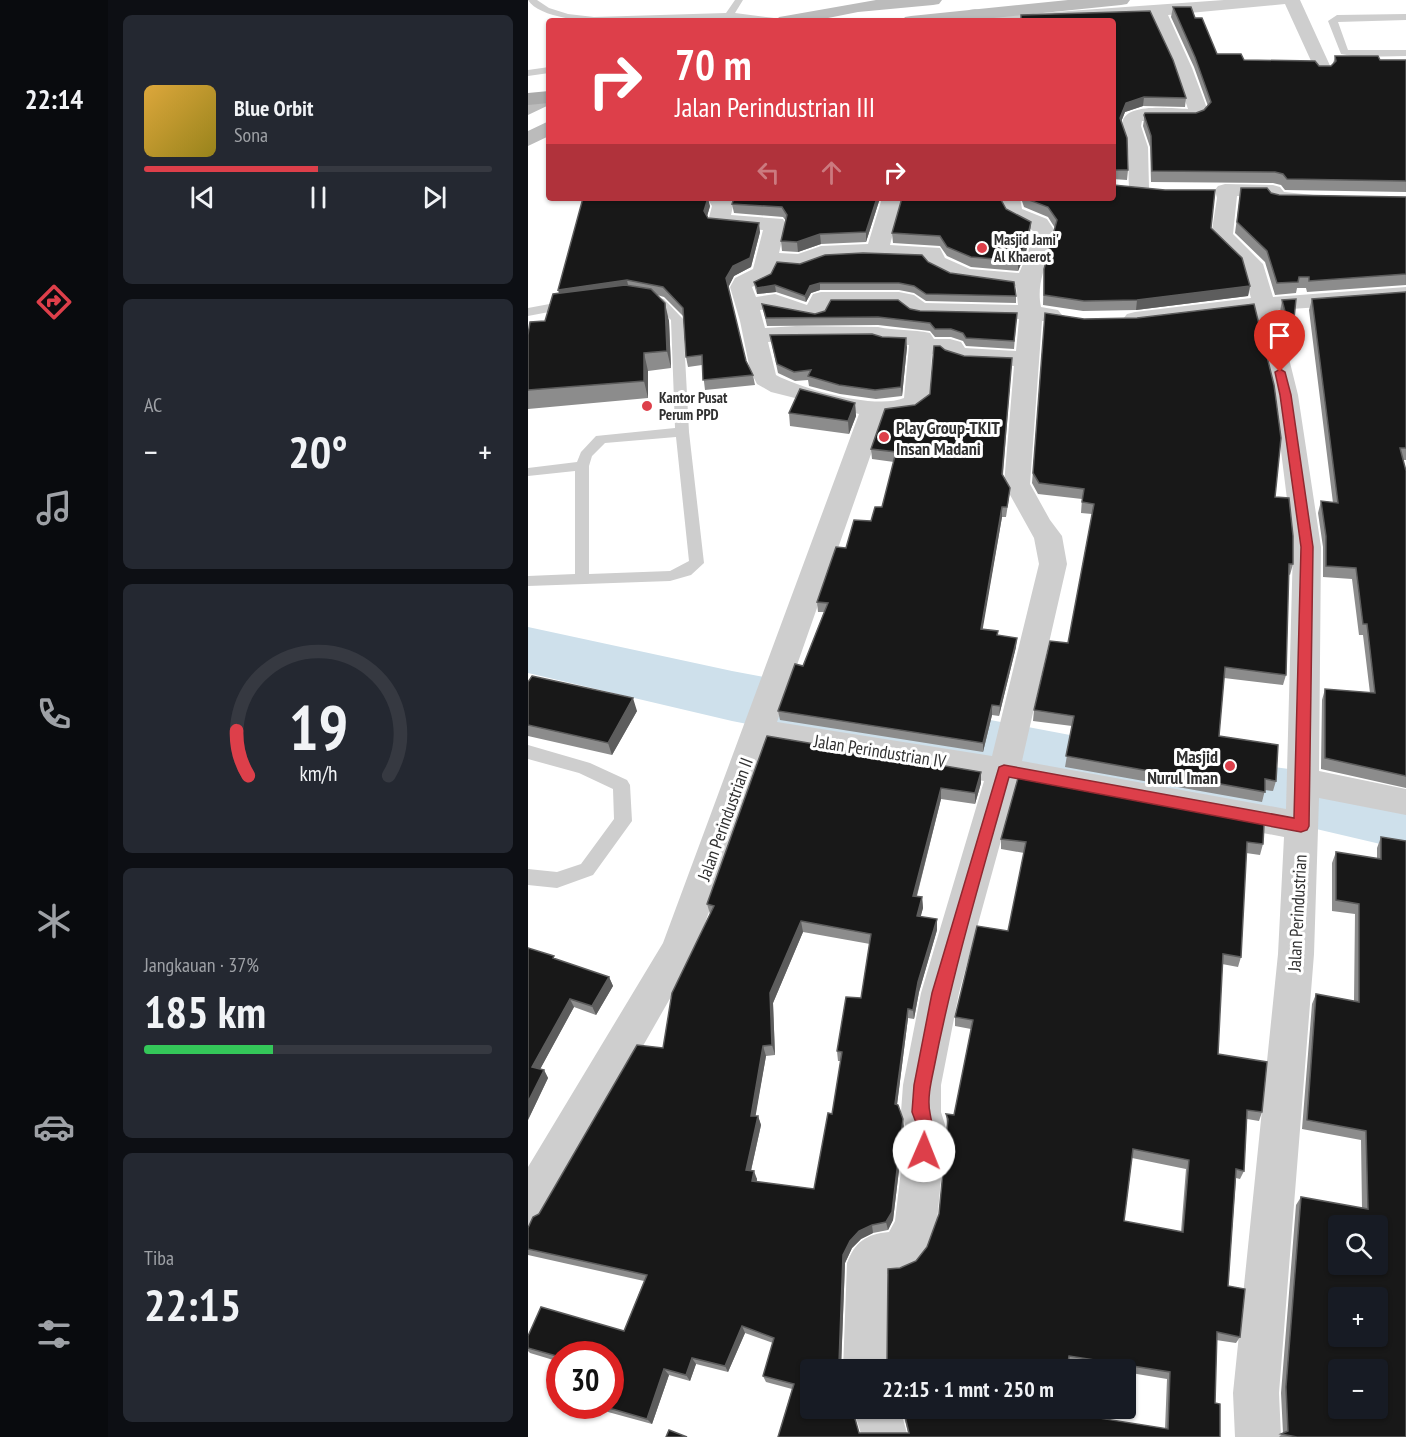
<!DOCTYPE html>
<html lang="id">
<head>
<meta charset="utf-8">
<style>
  :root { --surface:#171b24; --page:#242831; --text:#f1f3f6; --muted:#9ea1a6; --line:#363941; --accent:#dd3f4a }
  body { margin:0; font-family:"PT Sans Narrow",sans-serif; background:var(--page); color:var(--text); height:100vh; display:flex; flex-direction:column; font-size:22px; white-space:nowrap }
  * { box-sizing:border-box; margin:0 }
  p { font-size:20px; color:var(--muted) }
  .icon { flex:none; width:33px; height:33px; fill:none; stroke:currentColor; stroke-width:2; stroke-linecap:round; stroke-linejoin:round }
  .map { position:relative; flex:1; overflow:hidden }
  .details { display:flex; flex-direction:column; gap:15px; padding:15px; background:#0d0f14; width:420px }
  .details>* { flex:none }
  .hud { position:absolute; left:18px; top:18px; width:570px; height:183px; border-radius:6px; box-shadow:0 2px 4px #0004; background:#dd3f4a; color:#fff; overflow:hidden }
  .tools { position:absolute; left:800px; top:1215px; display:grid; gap:12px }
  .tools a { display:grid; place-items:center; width:60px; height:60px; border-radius:6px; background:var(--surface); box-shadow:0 2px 4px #0004; font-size:30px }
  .speed { position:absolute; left:18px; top:1341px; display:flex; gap:12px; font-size:30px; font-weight:700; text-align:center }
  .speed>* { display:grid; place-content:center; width:78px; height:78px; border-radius:50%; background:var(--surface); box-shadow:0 2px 4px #0004; line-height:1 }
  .speed .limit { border:9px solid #d22; background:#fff; color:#111 }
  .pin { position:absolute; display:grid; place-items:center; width:51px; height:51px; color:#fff; margin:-62px -26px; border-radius:50% 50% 50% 0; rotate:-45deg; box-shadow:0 0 6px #0007 }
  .pin .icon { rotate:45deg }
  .me { position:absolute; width:66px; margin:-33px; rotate:1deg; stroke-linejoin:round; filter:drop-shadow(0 0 4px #0008) }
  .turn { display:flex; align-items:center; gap:21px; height:126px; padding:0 30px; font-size:27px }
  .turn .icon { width:78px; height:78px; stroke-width:2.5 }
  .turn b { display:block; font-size:42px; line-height:51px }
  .lanes { display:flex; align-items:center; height:57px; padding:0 30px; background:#0003; justify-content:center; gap:30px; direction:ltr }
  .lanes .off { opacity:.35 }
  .big { font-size:45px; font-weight:700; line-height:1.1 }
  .details .tile { flex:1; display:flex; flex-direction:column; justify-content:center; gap:9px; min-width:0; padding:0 21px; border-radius:9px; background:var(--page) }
  .details .dial { align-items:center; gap:0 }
  .dial svg { height:156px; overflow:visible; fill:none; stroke:var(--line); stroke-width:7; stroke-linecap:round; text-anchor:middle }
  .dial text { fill:var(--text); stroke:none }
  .song { display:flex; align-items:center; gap:18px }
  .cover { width:72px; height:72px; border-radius:9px; background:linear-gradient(135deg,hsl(40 70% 55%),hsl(50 70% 35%)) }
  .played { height:6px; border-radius:3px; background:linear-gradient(90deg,var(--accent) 50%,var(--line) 50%) }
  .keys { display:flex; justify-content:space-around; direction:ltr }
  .heat { display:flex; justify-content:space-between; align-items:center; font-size:33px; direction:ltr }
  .charge { height:9px; border-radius:4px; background:linear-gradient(90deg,#34c759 37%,var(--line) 0) }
  .trip { position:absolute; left:272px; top:1359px; width:336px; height:60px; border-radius:6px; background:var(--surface); box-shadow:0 2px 4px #0004; font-weight:700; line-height:60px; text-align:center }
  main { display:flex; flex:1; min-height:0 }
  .tab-bar { display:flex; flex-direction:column; width:108px; justify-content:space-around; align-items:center; background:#090b0e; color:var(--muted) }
  .tab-bar .icon { width:42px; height:42px }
  .tab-bar .selected { color:var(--accent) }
  .tab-bar b { font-size:27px; color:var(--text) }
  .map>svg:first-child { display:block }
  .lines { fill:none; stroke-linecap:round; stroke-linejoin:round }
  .river { fill:#cee0eb; fill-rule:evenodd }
  .lane { fill:#cecece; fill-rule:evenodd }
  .street { fill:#cecece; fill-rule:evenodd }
  .secondary { fill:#bbb; fill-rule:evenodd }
  .primary { fill:#a9a9a9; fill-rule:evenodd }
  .wall { fill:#8c8c8c; fill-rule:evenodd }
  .shaded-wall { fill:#5d5d5d }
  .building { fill:#181818; stroke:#5d5d5d; stroke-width:1.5; fill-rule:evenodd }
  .route { fill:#dd3f4a; stroke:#902930; stroke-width:1.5 }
  .poi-dot { fill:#dd3f4a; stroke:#fff; stroke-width:2 }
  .labels { text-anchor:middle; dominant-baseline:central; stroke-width:6; stroke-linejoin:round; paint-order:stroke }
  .far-poi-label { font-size:15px; font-weight:bold; fill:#313131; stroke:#fff; text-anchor:start }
  .poi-label { font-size:18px; font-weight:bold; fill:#313131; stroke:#fff; text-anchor:start }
  .street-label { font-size:18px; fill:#313131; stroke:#fff }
</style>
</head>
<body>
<main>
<nav class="tab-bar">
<b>22:14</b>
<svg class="icon selected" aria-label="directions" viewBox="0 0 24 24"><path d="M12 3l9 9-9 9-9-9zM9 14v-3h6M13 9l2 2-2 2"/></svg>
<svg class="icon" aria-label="music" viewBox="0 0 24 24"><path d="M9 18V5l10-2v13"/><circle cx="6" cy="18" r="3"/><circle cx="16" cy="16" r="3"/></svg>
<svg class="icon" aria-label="phone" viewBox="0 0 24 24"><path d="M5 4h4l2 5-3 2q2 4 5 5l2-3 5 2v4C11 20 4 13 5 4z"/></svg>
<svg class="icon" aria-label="climate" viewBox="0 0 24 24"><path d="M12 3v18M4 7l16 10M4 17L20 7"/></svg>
<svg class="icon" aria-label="car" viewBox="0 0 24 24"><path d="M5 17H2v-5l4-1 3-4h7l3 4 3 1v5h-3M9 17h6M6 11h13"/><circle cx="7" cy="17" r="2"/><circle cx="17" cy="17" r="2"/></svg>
<svg class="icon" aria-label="filters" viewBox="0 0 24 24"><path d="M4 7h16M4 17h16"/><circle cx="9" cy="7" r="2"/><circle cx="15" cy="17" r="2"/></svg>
</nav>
<section class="details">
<div class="tile">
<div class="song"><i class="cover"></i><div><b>Blue Orbit</b><p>Sona</p></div></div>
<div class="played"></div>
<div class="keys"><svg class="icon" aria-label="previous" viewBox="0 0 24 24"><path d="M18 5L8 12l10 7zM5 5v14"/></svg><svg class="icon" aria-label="pause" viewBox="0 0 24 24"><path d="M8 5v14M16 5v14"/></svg><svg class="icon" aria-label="next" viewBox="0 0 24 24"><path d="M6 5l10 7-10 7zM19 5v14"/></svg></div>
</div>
<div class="tile"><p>AC</p>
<div class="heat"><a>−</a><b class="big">20°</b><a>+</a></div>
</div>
<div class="tile dial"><svg viewBox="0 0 100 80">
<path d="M14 69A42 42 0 1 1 86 69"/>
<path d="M14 69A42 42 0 0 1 8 46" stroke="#dd3f4a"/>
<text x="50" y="56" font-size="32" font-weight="700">19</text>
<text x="50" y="72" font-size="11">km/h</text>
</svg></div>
<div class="tile"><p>Jangkauan · 37%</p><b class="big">185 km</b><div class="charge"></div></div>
<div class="tile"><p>Tiba</p><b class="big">22:15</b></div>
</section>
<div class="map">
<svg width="878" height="1437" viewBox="0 0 878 1437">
  <rect width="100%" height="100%" fill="#fff"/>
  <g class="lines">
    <!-- river -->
    <path class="river" d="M0,627L204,671L637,753L784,772L878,792V850L784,828L637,807L204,721L0,673Z"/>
    <!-- lane -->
    <path class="lane" d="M0,0H9L21,8L40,14L66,17L198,13L207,0H215L207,13L246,18L251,21L202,19L197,21L190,19C151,20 21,33 0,0Z
      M878,14V20L810,22L820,50H878V56L830,57L813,54L800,21L809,15Z
      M21,67V73L0,76V70Z
      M119,295L136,299L155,319L161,432L176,563L163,575L142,581L0,586V576L47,574V471L0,476V468L49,462L53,452L68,436L147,428L143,320L128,305L115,302V296ZM148,437L161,561L142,571L61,574V466L64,456L77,443Z
      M43,300L49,304L47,307L0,316V308Z
      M0,745L62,763L99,780L102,785L104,821L65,875L29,888L0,885V869L29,872L53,864L86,819L85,789L51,773L0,759Z"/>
    <!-- street -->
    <path class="street" d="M696,0H772L804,70L801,74H789L757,4L640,15L664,68L680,111L673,119L666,121H614L613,126L620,147L621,188L618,192L611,194L604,192L601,188C600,175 601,162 600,150C599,142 594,134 594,127C592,101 644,109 660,109L646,68L623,17L552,21H459L441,18L438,14L441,10L447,9L485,15Z
      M697,184L745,185L752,187L756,192L795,196L798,200L795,204C780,208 757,206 742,202L738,197L709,196L705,234L735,264L745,297L878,287V301L749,310L770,395L793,547L791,771L878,789V815L791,798L786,954L751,1393L753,1437H707L705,1393L750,954L756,837L488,786L431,993L413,1085V1112L418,1128L409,1221L397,1254L387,1267L372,1273L359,1274V1370H315L319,1263C327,1242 338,1234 361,1232L367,1221L378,1128L373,1112L375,1085L393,993L456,781L240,745L164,960L15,1221L0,1227V1167L135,943L331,414L243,392L229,384L222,370L212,321L202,287L207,278L225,269L235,230L183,226L180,221L184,206L179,198H204L206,202L203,215L255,219L258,224L251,253L270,254L293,246L340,244L354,198H374L362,245L412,248L417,258L442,269L491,273L500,253L505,231C488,215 476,228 472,198H492L494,209L519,219L527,231C523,258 507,279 513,307L530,310L534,315L530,320L514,321L502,484L522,520L534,536L539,564L494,761L758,809L765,547L746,395L726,312L607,326L599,324L595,319L599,314L607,312L723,298L714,266L683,236L689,198L687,190L690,186ZM335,257L395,259C406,283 465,284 488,286L490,305L397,303L386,295L371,292H293L285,294L279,305L247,294L228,297L224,287L243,278L248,266L273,268L297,259ZM302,306H371L384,315L392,317L491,319L488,351L437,348L433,342L422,339H406L402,333C385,329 367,331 350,327L268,326L237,328L232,310C255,307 273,324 296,318ZM268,340L345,341L355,344L381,345L376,398C348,410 274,389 248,375L240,342ZM413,353C423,367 470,365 486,366L476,484L506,538L511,564L464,756L249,722L356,417C370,417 392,415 401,402L404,354Z
      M325,1408H372L380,1437H334Z"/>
    <!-- secondary -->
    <path class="secondary" d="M348,0H414L411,4L405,5L330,12L285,21H248L251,17L257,16Z
      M540,0H602L599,4L593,5L437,21H374L377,17L383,16Z
      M21,91V105L0,115V101Z
      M21,121V136L0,146V131Z"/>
    <!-- primary -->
    <path class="primary" d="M21,91V103L0,105V93Z"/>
  </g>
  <!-- wall -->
  <path class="wall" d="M645,7L667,18L689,54L716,60L791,66H803L805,64L807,56L852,60H878V192L757,190L753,185L745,183L623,182L622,147L615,126L617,113H668L676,110L680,106L666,67L643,17Z
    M585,21L658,98L657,107L615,106L597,112L593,122L600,170L599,180L585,179Z
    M713,188L751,195L878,197V285L779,292L778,288H769L768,293L747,295L737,262L707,233Z
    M206,198H352L338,242L293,244L270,252L254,251L253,241L258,221L255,217L206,213L204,204Z
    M493,198H585L683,228L722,286L720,296L608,310L555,311L515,305L516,269L527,228L520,217L496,207Z
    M182,206L179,216L180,218L232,232L223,267L206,276L200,287L218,361L225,375L227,385L177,390L174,365L160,367L158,357L155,316L136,297L129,295L141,321L143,368L120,371V398L0,409V390L17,321L31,293Z
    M478,209L503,222L502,232L498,252L490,271L443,267L419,256L412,246L365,243L364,233Z
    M400,262L422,273L488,296V303L398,301L386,293L371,290H292L283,293L278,302L248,292L229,294L227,288L226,282L272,264Z
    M878,292V460H875L878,471V788L793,769L794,700L797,689L842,693L835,635H831L824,579L795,577V547L790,513L793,501L805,503L781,310L784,299Z
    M754,300L764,338L761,351L752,312Z
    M234,304L287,314L382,309L392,311L489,313L486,349L438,346L435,341L423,337H407L402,331L350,325L239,326Z
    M517,313L747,497L765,564L762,575L760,574L758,675L755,685L696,678L691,736L748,781L745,791L737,790L734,802L537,767L544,726L505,721L506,710L540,643L564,514L553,513L554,499L510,494L504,483Z
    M242,335L379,347L374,396L348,399L312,394L281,386L280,380L267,381L250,373Z
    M417,350L436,356L484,358L475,475L482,488L481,498L478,517H474L454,629L470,631L469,635L488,647L471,716L464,715L455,752L252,720L250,711L275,666L296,612H290L289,602L318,548L343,521L354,507L366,462L344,459L343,449L387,405L402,394Z
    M327,403L328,416L321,434L262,426L261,413Z
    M0,682L109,711L84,755L0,736Z
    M239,736L453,783L447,804L413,799L389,896L394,897L395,908L392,917L409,919V930L391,992L386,1019L380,1018L369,1104L376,1128L365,1220L360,1230L345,1233L333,1239L324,1248L317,1263L313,1366L359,1365L372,1268L388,1261L399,1247L411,1214L419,1125L418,1114L426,1115L443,1029L427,1026V1017L480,931L496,853L473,849V839L490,778L735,844L732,855L718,853L713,957L710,967L694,964L690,1054L734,1112L731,1121L719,1119L716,1171L712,1179L708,1178L700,1286L712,1337L708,1343L688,1340L687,1403L692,1437H250L264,1389L238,1382L235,1376L245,1343L217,1333L200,1372L168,1364L162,1381L141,1375L124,1424L80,1412L74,1406L85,1378L82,1377V1354H32V1362L2,1353L0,1351V1336L96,1331L116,1281L0,1255V1228L135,1048L182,914L179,904ZM275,932L342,944L333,998L309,1051L310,1061H313L304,1114L286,1189L229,1182V1179L223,1171L233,1125L230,1116H227L238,1056L247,1055L245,1003ZM604,1158L658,1169L653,1232L596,1221ZM540,1362L583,1370H597V1372L639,1379L637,1429L533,1412L534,1408H374L380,1433H331L282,1370Z
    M853,837L878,1437H751L755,1433L753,1393L768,1205L773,1197L834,1208L833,1140L774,1129L784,1004L788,994L826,1001L827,914L804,911V863L808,852L849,859V848Z
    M28,959L81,977L85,986L68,1015L46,1007L12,1069L16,1070L20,1078L0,1120Z"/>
  <!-- shaded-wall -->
  <path class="shaded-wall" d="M616,97L615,106L597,112L591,127L592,118L598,103Z
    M180,198L182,206L178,220L176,211Z
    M349,198H352L338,242V232Z
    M503,222L502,232L498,252L490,271V261Z
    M231,223L232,232L223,267L206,276L200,288L198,278Z
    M292,234L293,244L270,252L269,242Z
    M99,280L101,290L33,300L30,290Z
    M292,283V290L283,293L278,302L277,296L282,286Z
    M247,285L248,292L229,294V288Z
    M722,286L720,296L608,310L609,300Z
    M137,303L141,321L143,368L139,351Z
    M378,338L379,347L374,396L373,387Z
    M116,353L120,371V398L116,381Z
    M327,403L328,416L321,434L320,421Z
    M474,507V517L453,639V629Z
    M489,638L488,647L471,716L472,706Z
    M105,698L109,711L84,755L80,743Z
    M464,705V715L455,752V743Z
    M453,772V783L447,804V793Z
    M413,788V799L386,906L385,896Z
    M394,897L395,908L390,927L389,916Z
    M409,919V930L391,992L386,1019L385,1010L390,982Z
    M273,921L275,932L245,1003L247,1055L244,1045L242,993Z
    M81,977L85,986L68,1015L64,1006Z
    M42,999L46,1007L9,1075L4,1067Z
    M380,1009V1018L368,1113L367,1104Z
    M235,1046L238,1056L226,1125L223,1116Z
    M16,1070L20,1078L0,1120V1102Z
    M230,1116L233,1125L221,1179L218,1170Z
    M375,1119L376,1128L365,1220L360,1230L358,1222Z
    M226,1171L229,1179L227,1189L224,1181Z
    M344,1225L345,1233L333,1239L324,1248L317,1263L313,1370L311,1363L315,1255L322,1241L331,1231Z
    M214,1326L217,1333L200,1372L197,1366Z
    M164,1358L168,1364L162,1381L158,1375Z
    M136,1369L141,1375L124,1424L119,1419Z"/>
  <!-- building -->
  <path class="building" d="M645,7H663L667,18H674L689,54H713L716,60L787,61L791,66H803L808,61L807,56H850L852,60H878V181L759,179L755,174L747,172L624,171L623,136L616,115L617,113H668L676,110L683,102L667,57Z
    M622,11L645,60L658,98L616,97L598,103L592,118L599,138L600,170H585V21H493V15Z
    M585,185L637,190H687L683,228L714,258L722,286L609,300L556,301L516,295V269L529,220L520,207L496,198H585Z
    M713,188H739L743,193L751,195L878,197V274L781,281V277H771L770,282L749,283L739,251L709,222Z
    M55,198H180L176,211L180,218L231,223L222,258L205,266L198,278L218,361L225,375L175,380L174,355L158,357L155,308L135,287L99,280L30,290Z
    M206,198H349L338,232L292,234L269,242L253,241L259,215L254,207L204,204Z
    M374,198H472L478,209L503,222L498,243L490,261L443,257L419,247L412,236L364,233Z
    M335,253L394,255L400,262L422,273L486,282L488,296L398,294L386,286L371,283H292L282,286L277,296L247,285L229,288L226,282L243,274L249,262L272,264L297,255Z
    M97,285L123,289L137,303L139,351L116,353V381L0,390V335L2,322L17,321L25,294Z
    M878,292V448H872L878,471V776L797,758V689L847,693L839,624H835L828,568L798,566V536L793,501L810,503L784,299Z
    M768,299L764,338L754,300Z
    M303,300H370L382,309L392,311L489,313L486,341L438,338L435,333L423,329H407L402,323L350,317L238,318L234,304L287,314L297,311Z
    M726,304L746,385L753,438L747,497L761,498L765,536V564H761L758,675L697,667L691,736L750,745L748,781L737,779V792L538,756L546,716L506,710L522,641L540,643L566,504L554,502L556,489L511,483L505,473L517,313L556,319L609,318Z
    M344,334L354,337L378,338L373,387L347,390L311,385L280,376L283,370L266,372L249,364L242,335Z
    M406,346H412L417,350L436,356L484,358L474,474L482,488L479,507H474L453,629L470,631L469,635L489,638L472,706L464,705L455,743L250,711L267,664L275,666L300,603L289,602L308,547L318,548L326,520L343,521L347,507H354L368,452L343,449L357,409L387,405L402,394Z
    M272,389L327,403L320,421L261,413Z
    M4,676L105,698L80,743L0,725V682Z
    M239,736L453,772L447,793L413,788L385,896L394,897L389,916L409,919L390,982L385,1010L380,1009L367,1104L370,1105L375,1119L364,1212L358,1222L344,1225L331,1231L322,1241L315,1255L311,1363L313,1366L359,1365L360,1269L372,1268L388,1261L399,1247L411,1214L420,1119L418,1114L426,1115L445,1020L427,1017L449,926L480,931L498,842L473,839L490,778L736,824L735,844L719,842L713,957L695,954L690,1054L739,1062L734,1112L719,1110L716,1171L708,1169L700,1286L717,1289L712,1337L689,1332L687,1403L692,1404V1437H250L266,1384L235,1376L246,1338L214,1326L197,1366L164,1358L158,1375L136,1369L119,1419L74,1406H82V1385L87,1373L82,1372V1354H32V1357L0,1348V1336L13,1307L96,1331L119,1275L0,1249V1228L5,1217L11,1214L109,1045L135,1048L144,993L186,906L179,904ZM273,921L343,934L333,998L318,997L309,1051L314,1052L304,1114L300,1113L286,1189L224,1181L226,1171L218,1170L230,1116H223L235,1046L244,1045L242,993ZM605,1149L661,1160L655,1232L596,1221ZM541,1356L642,1372L640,1429L533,1412L534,1408H375L381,1433H331L324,1408H282V1370H539Z
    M853,837L878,841V1437H769L753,1434L760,1431L758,1387L773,1197L840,1209L838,1131L779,1120L788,994L831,1002V904L808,900V852L853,859ZM810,1226H849V1264H810ZM810,1298H849V1336H810ZM810,1370H849V1408H810Z
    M0,948L26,956L25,958L81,977L64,1006L42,999L4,1067L16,1070L0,1102Z
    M141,1430L159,1437H138Z"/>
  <!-- route -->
  <path class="route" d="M752,369L757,372L763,395L785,547L781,826L779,830L773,832L481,777C454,874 425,970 406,1068C403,1082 399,1099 402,1113C405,1131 410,1139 402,1157L396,1160L390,1157L387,1151L390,1128L384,1112L386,1085L404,993L471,767L476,765L766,818L773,547L752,395L747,372Z"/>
  <!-- markers -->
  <g class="poi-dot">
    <circle cx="454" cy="248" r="6"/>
    <circle cx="119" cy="406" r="6"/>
    <circle cx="356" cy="437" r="6"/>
    <circle cx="702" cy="766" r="6"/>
  </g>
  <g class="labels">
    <!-- far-poi labels -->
    <g class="far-poi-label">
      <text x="466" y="239">Masjid Jami'<tspan x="466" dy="17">Al Khaerot</tspan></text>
      <text x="131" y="397">Kantor Pusat<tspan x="131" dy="17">Perum PPD</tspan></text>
    </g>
    <!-- poi labels -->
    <g class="poi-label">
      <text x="368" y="427">Play Group-TKIT<tspan x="368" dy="21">Insan Madani</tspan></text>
      <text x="690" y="756" text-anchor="end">Masjid<tspan x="690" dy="21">Nurul Iman</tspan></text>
    </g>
    <!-- street labels -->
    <g class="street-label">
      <text transform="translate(352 751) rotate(9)">Jalan Perindustrian IV</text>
      <text transform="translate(197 819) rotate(-70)">Jalan Perindustrian II</text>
      <text transform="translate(769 913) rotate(-87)">Jalan Perindustrian</text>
    </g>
  </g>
</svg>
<div class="tools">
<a><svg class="icon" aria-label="search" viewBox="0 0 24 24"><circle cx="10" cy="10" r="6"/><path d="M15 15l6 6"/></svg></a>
<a>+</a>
<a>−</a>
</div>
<div class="speed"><div class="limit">30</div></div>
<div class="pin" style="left:752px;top:372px;background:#d93025"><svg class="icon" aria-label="arrive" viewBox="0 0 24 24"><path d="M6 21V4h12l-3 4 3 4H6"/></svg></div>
<svg class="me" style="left:396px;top:1151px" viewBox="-20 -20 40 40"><circle r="19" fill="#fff"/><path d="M0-13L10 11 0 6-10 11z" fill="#dd3f4a"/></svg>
<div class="trip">22:15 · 1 mnt · 250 m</div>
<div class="hud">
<div class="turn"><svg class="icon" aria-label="right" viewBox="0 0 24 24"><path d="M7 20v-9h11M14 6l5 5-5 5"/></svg><div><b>70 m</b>Jalan Perindustrian III</div></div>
<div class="lanes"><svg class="icon off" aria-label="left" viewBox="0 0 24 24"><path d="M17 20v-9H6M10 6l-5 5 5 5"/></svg><svg class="icon off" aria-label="ahead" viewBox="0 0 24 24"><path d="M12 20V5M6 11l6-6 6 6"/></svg><svg class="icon" aria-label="right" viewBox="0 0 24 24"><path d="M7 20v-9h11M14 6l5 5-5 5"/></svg></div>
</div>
</div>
</main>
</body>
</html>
